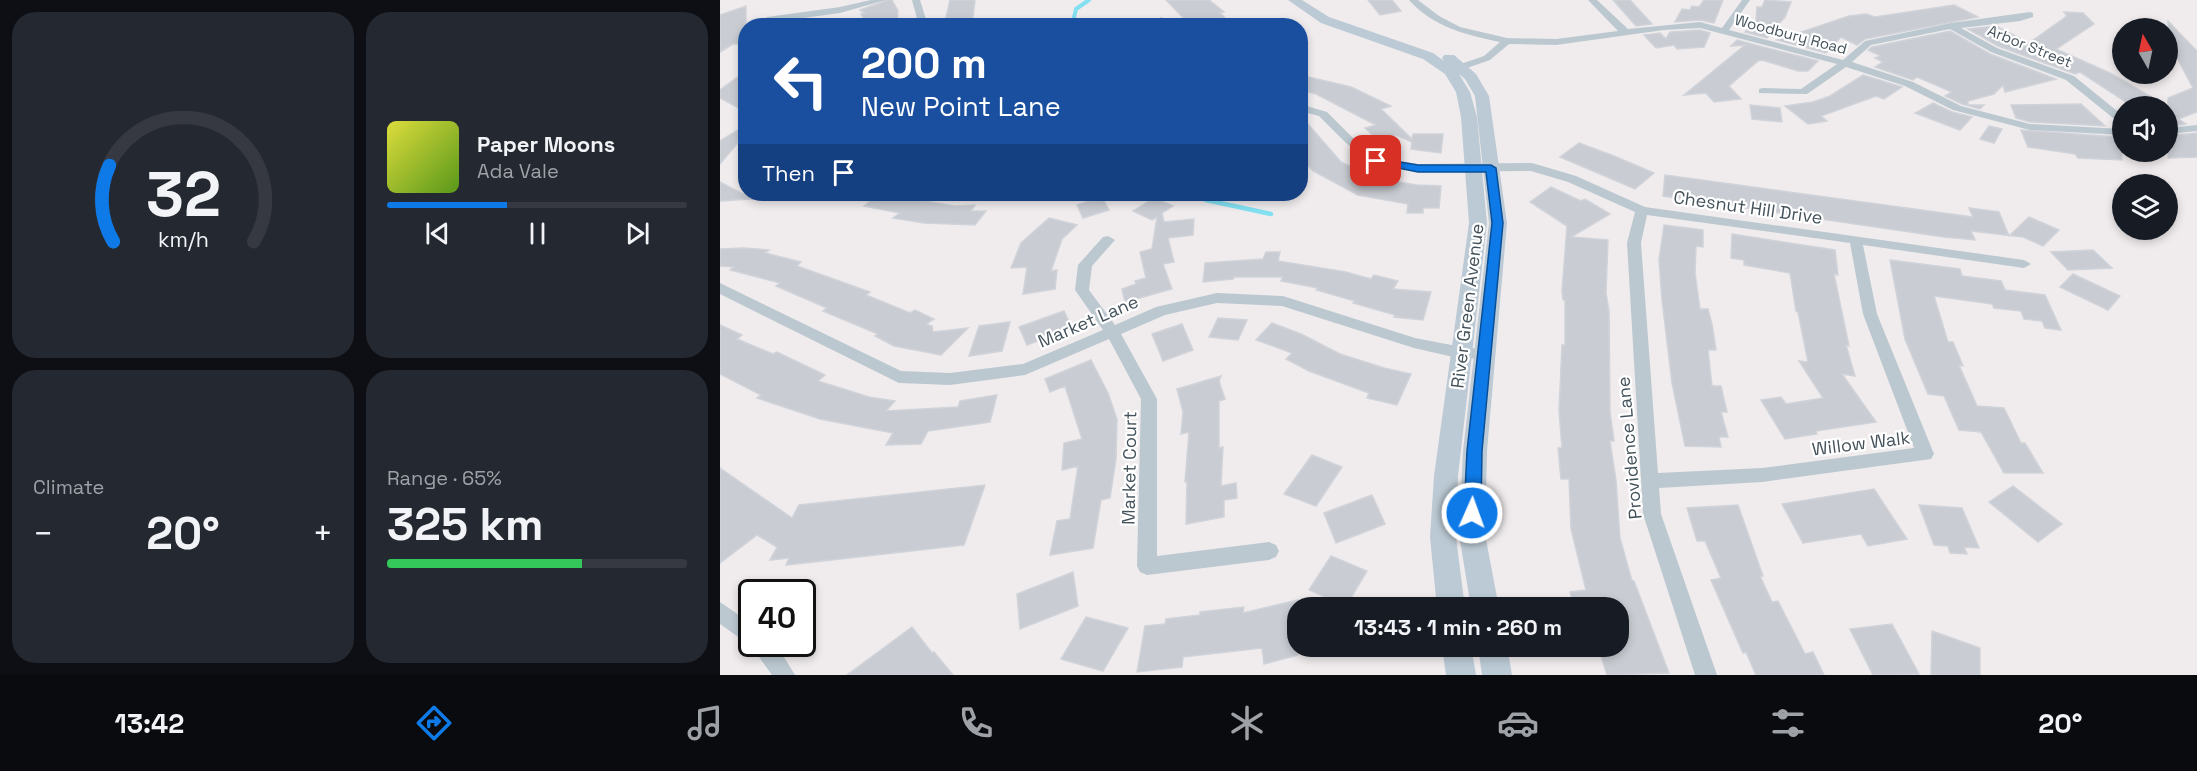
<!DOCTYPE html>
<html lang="en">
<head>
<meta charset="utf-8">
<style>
  :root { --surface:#171b24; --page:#242831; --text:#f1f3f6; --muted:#9ea1a6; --line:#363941; --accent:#0e7ae8 }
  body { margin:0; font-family:"Space Grotesk",sans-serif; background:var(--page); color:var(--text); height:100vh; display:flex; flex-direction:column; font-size:22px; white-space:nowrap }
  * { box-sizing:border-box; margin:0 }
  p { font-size:20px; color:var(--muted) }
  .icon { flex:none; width:33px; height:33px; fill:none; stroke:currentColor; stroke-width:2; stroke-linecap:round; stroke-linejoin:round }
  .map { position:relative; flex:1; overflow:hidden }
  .panel { display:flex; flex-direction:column; gap:12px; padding:12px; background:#0d0f14; width:720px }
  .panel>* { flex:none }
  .banner { position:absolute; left:18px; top:18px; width:570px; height:183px; border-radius:24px; box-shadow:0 3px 9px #0003; background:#1a4fa0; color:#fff; overflow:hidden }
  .needle { width:39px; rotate:351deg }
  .fabs { position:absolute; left:1392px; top:18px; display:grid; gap:12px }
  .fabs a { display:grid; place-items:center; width:66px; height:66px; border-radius:50%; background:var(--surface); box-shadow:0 3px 9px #0003; font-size:30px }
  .speed { position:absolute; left:18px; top:579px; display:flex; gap:12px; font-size:30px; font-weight:700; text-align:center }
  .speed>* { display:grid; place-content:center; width:78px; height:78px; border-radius:50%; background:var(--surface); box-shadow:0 3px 9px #0003; line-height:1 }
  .speed .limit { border:3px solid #111; border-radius:9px; background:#fff; color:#111 }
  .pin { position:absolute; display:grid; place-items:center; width:51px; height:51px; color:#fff; margin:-26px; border-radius:12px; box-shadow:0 3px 9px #0006 }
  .me { position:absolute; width:66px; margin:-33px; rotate:2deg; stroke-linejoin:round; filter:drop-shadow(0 0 4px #0008) }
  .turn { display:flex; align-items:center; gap:21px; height:126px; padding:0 24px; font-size:27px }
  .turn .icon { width:78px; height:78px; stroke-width:2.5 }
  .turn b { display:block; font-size:42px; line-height:51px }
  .then { display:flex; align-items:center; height:57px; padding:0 24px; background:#0003; gap:12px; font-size:22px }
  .big { font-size:45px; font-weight:800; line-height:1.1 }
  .panel .tile { flex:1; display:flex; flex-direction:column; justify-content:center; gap:9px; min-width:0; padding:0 21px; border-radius:24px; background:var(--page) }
  .panel .dial { align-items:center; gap:0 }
  .dial svg { height:156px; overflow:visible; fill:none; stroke:var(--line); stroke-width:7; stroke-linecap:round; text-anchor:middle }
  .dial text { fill:var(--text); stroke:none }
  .song { display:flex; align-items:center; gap:18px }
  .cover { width:72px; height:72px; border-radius:9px; background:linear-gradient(135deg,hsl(60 70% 55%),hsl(90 70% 35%)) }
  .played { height:6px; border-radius:3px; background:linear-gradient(90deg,var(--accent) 40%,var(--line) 40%) }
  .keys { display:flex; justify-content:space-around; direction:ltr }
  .heat { display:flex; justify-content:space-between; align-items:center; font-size:33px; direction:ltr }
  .charge { height:9px; border-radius:4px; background:linear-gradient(90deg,#34c759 65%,var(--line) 0) }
  .panel .tiles { flex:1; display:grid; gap:12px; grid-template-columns:repeat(2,1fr) }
  .trip { position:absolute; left:567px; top:597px; width:342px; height:60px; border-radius:24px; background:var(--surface); box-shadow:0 3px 9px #0003; font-weight:800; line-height:60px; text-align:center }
  .dock { display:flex; height:96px; justify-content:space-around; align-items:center; background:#090b0e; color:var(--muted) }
  .dock .icon { width:42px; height:42px }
  .dock .current { color:var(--accent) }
  .dock b { font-size:27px; color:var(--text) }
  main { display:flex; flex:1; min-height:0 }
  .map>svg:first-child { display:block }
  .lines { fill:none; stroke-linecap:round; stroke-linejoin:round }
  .stream-far1 { stroke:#82e0f1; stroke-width:4 }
  .stream { stroke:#82e0f1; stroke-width:4.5 }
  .building { fill:#c9ccd2; stroke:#d0d3d9; stroke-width:1.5 }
  .street { fill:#bcc8d0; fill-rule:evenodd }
  .secondary { fill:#bccad5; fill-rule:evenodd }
  .route { fill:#0e7ae8; stroke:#094f97; stroke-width:1.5 }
  .labels { text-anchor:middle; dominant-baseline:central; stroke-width:4.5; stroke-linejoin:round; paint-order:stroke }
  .far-street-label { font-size:15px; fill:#44525b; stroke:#fff }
  .street-label { font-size:18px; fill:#44525b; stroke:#fff }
</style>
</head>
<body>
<main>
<section class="panel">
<div class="tiles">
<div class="tile dial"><svg viewBox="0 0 100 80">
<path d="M14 69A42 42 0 1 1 86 69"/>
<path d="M14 69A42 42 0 0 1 12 30" stroke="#0e7ae8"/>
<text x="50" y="56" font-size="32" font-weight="700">32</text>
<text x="50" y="72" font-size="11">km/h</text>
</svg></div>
<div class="tile">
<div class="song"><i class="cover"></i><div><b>Paper Moons</b><p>Ada Vale</p></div></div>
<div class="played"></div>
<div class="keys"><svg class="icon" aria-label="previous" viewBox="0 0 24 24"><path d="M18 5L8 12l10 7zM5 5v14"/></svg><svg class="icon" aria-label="pause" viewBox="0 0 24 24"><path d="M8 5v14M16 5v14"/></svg><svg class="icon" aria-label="next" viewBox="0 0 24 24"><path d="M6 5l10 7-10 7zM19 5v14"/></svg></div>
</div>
<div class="tile"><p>Climate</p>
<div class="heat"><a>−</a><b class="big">20°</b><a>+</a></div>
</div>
<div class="tile"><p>Range · 65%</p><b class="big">325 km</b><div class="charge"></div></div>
</div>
</section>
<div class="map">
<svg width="1477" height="675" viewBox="0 0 1477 675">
  <rect width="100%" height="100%" fill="#f0eced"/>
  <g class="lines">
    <!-- stream-far1 -->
    <path class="stream-far1" d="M352,26L356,9L369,0"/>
    <!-- stream -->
    <path class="stream" d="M474,194L486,200L551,214"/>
  </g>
  <!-- building -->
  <path class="building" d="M168,0H172L178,11L177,26H148L141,14L145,13L140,10Z
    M230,0H255L252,26H224Z
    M446,0H489L504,12L500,13L513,26H471Z
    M648,0H672L681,11L660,15Z
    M893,0H910L932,24L916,26Z
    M984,0H1003L994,23L980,20L955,22L962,9L970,10L972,6L979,7Z
    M1045,0L1071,2L1065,17L1047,38L1025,32L1036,20L1037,7H1042Z
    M1234,5L1258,17L1145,39L1137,45L1121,37L1106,53L1057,40L1129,16L1146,14L1155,17Z
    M26,6V40L20,44H13L0,52V15Z
    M1344,12L1363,13L1374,24L1336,49L1390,73L1447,106H1412L1360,72L1355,74L1278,46L1248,29L1276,26L1309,43L1347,16Z
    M1448,21L1477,51V112L1458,119L1466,124L1448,126V98L1473,88L1457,58L1448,51Z
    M980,30L990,33L984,47L957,49L954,45L936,48L924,35L940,33L946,39L950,32Z
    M1230,31L1270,54L1336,79L1285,92L1283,85L1274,94L1248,101V105H1264L1260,109L1242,104L1225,96L1232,92L1197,77L1193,80L1155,67L1163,62L1155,58L1161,56L1148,50L1152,47Z
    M1017,40L1039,46L1098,61L1088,71H1078L1042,60L1038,61L1009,86L1021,99L994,102L986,93L964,95L1025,45L1011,46Z
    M26,71V112L0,98V90Z
    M580,75L631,87L671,106L661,109L692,139L693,134H723L721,153L691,149L692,142L676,135L659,141L645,128L656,125L596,94L580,90Z
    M1143,75L1182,87L1164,99L1156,96L1101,116L1107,121L1088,124L1065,106L1093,102L1110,96Z
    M1213,103L1232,112L1252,117L1240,130L1195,113Z
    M1361,104L1385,126L1310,122L1296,118L1291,105Z
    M1030,105L1060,108L1062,122L1032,119Z
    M580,115L621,162L654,178L697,185L721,186L719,208H703V213H687L688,204L638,195L593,171L580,157Z
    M26,125V133L0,164V141Z
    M1269,126L1282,129L1274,143L1260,139Z
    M1301,130L1397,137L1402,142V160L1358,158L1355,154L1308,147Z
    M1477,133V157L1448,158V136Z
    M859,143L894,156L934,173L915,189L840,157Z
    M945,175L1253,217L1249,208L1279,212L1289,236L1309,217L1339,230L1323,246L1303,237L1251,231L1255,240L1224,237L943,196Z
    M0,182L32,199L0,201Z
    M831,187L861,201L865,199L890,214L851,237L888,240L886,293L889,311L890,412L894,441H890L896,480L900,538L912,581H914L949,673L887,675L878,646H898V608H855L850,592L866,590L851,529L849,479H841L838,448H842L839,411L842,345H845V300H843L842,291L847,226L810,202Z
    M159,194H193L187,198L235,206L255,205L251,211H266L255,225L204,223L173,218L180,213L144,206Z
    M382,197L389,210L363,218L357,205Z
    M434,198L453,206L442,213L444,222L474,219L473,235L448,238L454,262L443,264L452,289L405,302L402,289L416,284L415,281L426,278L420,252L432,249L437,217L432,220L413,211Z
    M329,218L357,225L342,239L331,271L337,270L335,289L303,294L307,267L291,268L301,243Z
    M944,225L983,230V247L976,246L975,273L980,309H988L992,324L996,350H988L992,386H1001L1007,412H1001L1008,437H999L1001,447L965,446L952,383L942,300L939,260Z
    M1012,234L1115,250L1118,275L1114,274L1129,346L1126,345L1135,376L1122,374L1156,422L1096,431L1097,434L1065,439L1041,400L1061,397L1066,404L1103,398L1079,361L1088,362L1078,312L1076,311L1070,273L1024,265V260L1011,258Z
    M24,248L49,250L45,253L81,262L77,266L150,292L146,295L190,313L195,310L214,319L206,324L212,326L213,332L248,328L221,355L174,346L155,336L158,334L103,311L107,308L56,286L60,283L10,270L14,267L0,266V249Z
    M1373,250L1392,268L1348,270L1331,252Z
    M546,252H560L558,261L626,272L651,279L654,275L678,281L673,289L711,292L703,320L674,317L675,315L633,303L635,301L596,290L598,288L561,281L563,277H514L513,279L483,282L485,263L543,259Z
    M1170,260L1240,269L1242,276L1281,281L1285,290L1325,295L1341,330L1325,328L1322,321L1304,319L1301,311L1274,308L1272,304L1214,296L1228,342H1233L1243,366L1239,365L1257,406L1284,408L1301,443H1305L1323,473H1284L1261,432L1239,430L1224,396L1208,394L1185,339Z
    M1353,274L1400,296L1388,310L1340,287Z
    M344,311L352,328L307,345L299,327Z
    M498,318L527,320L518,340L489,337Z
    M290,322L282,351L249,356L259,326Z
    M552,323L581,334L620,354L664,368L691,374L677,405L647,398L649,393L589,371L566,359L572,353L536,340Z
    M462,324L473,350L443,361L432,334Z
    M0,325L22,335L17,339L53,354L57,352L105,375L98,381L149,397L175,401L166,411L238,407L240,401L277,395L270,422L208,431L201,444L166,445L173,433L100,419L37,398L41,395L0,374Z
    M371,360L388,393L397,419L396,459L390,498L381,500L373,548L330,555L337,521L350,519L358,466L342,470L344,443L362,439L345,386L330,392L325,379Z
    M501,376L499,381L505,399L499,401V448L503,447L501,486L516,483L517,498L504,500V517L466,524L467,482H465L469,432L461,434L463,412L457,389Z
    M592,455L622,467L596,506L564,494Z
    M0,468L72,518L79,505L265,485L244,545L66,565L69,558L50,560L57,547L37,535L0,563Z
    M1293,486L1342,524L1318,542L1269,502Z
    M1154,489L1187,539L1148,546L1141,534L1083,543L1062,504Z
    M652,495L665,524L616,543L604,513Z
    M1018,505L1043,576H1040L1052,602L1058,601L1085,654L1093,652L1104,675H1036L1026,652L1023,653L991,580L1001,578L985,541H977L967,508Z
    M1199,505L1242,508L1259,548L1244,547L1247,554L1230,553L1228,546L1214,545Z
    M611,556L647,571L626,606L589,590Z
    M353,572L358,606L300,629L297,594Z
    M578,600V655L544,664L542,648L463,657L462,667L417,672L425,626L445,624L446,619L480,615V612L524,607L523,613Z
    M366,617L408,628L383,671L341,659Z
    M1172,624L1199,674L1153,675L1130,629Z
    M192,627L212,653L214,652L233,675H127Z
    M1212,631L1260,648V675H1211Z"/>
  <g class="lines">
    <!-- street -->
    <path class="street" d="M151,0H166L120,13L47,23L42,20L47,17L120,7Z
      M192,0H200L208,26H199Z
      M689,0H698L719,16L740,27L787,38L836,39L898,31L868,0H877L908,29L980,22L1002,28L1022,0H1030L1009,30L1123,60L1145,41L1231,23L1310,12L1313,13V17L1300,21L1241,28L1277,48L1354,76L1402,115V123L1398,122L1346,80L1271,52L1230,29L1151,45L1132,62L1193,82L1241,106L1310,124L1402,129V135L1310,130L1233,110L1185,86L1126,67L1087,94L1039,93V89L1043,88L1081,89L1117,64L980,28L944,30L836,45L789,44L770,60L730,74L726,73V69L764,56L780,42C746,35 713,27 689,0Z
      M441,17L452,26H442L436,20Z
      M580,104L607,112L634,139L660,158L698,164L812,163L856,176L925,207L1304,260L1311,264L1304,268L1143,245L1157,314L1214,454L1211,459L1042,482L939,488L941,514L997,675H975L923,514L907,243L915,212L848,182L811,171L698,172L652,163L626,143L599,116L580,111ZM927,215L1130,243L1143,314L1194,448L1042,468L938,473L921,243Z
      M1477,125V131L1448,134V128Z
      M388,236L395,240L372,266L369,290L395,325L436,307L497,293L563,296L695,338L742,347L770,350L773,354L770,358L742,359L694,348L562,306L497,303L445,315L401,334L437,399V556L549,542L556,545L559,551L556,557L549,560L427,575L420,572L417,566L421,399L389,339L305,375L230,385L179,383L0,294V283L181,371L230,373L303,364L383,330L355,290L358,265L383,237Z
      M0,602L32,624V644H56L75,675H52L31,646L0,624Z"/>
    <!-- secondary -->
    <path class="secondary" d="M568,0H582L609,17L713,53L724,61L722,58L724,55H734L756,74L769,96L787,223L767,451L765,534L779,608H751L739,534L743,451L769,223L755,96L745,79L739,74L750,92L757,117L767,223L738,476L736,537L745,608H717L710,537L714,476L749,223L741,117L736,92L725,74L703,59L601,23Z
      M722,646H751L756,675H726Z
      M758,646H787L792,675H762Z"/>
  </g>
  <!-- route -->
  <path class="route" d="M656,158L698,165H771L776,168L783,223L762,451L761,513L758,518L752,520L747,518L744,513L747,451L772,223L766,172H698L653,163V159Z"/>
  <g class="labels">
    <!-- far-street labels -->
    <g class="far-street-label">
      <text transform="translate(1071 34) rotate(15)">Woodbury Road</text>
      <text transform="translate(1310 46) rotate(22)">Arbor Street</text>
    </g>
    <!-- street labels -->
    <g class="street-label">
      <text transform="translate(1028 207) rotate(8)">Chesnut Hill Drive</text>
      <text transform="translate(747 306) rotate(-83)">River Green Avenue</text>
      <text transform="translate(368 321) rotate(-23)">Market Lane</text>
      <text transform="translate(1141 443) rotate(-7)">Willow Walk</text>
      <text transform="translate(909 448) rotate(-95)">Providence Lane</text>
      <text transform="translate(409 468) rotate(-89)">Market Court</text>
    </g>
  </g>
</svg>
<div class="fabs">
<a><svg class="needle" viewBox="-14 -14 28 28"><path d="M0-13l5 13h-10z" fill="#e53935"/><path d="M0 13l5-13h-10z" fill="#9ea1a6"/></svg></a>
<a><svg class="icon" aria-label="sound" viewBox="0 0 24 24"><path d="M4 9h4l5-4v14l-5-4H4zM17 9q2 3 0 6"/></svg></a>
<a><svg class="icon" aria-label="layers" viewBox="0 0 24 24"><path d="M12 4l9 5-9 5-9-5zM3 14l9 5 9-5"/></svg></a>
</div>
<div class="speed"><div class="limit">40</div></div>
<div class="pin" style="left:656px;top:161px;background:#d93025"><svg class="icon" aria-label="arrive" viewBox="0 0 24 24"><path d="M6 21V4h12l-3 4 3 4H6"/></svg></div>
<svg class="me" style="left:752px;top:513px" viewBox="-20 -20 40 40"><circle r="17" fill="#0e7ae8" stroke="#fff" stroke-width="3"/><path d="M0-11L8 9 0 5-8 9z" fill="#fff"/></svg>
<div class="trip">13:43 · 1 min · 260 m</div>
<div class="banner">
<div class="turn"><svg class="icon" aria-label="left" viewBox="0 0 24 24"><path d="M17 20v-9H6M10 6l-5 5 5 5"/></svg><div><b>200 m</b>New Point Lane</div></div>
<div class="then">Then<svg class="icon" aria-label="arrive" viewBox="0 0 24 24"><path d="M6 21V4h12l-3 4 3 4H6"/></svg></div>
</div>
</div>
</main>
<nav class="dock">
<b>13:42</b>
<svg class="icon current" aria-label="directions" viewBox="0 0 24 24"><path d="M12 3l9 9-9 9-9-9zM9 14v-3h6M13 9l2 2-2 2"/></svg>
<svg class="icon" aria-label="music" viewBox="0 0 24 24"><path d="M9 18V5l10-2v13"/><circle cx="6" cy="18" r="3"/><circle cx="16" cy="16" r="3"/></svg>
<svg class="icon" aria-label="phone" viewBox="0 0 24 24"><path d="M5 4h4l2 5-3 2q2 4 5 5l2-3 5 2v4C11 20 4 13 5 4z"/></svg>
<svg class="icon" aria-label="climate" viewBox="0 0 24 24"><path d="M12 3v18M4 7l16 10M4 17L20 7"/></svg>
<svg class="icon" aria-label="car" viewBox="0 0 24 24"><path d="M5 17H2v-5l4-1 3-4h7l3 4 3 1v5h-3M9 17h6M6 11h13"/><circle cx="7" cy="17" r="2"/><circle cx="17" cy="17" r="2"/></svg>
<svg class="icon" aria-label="filters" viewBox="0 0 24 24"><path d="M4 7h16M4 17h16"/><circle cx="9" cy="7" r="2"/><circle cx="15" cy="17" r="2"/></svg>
<b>20°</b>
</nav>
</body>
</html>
